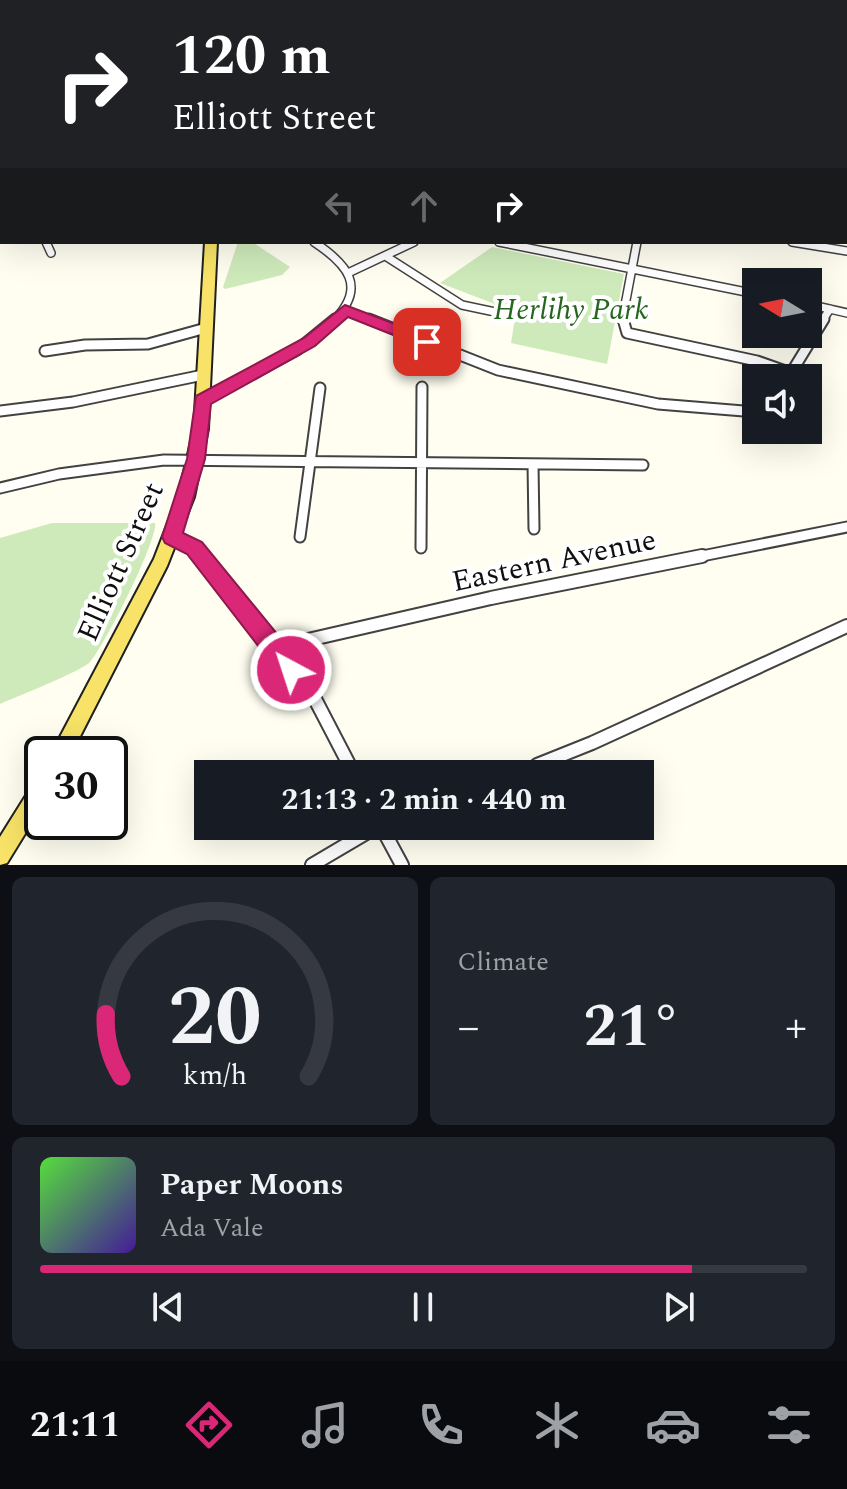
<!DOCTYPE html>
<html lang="en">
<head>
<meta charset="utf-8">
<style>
  :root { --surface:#171b24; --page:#20242c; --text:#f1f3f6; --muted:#9ea1a6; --line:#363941; --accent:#db2777 }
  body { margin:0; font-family:Spectral,serif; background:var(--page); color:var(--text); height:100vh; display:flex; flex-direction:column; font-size:30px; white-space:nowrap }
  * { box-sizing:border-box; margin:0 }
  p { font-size:26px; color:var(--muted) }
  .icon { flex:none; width:44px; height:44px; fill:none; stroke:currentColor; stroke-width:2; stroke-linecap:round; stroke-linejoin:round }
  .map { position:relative; height:865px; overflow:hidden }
  .side { display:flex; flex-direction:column; gap:12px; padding:12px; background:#0d0f14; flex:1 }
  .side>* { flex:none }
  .hud { position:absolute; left:0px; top:0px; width:848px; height:244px; box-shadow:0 8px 32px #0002; background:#202124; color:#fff; overflow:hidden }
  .needle { width:52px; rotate:280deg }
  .fabs { position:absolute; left:742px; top:268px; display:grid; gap:16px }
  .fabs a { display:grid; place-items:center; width:80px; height:80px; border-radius:0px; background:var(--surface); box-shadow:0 8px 32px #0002; font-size:40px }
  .speed { position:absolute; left:24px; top:736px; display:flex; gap:16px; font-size:40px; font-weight:700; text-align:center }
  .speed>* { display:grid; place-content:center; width:104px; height:104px; border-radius:50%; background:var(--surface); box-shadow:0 8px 32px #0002; line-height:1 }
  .speed .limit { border:4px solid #111; border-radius:12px; background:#fff; color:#111 }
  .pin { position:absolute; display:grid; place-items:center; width:68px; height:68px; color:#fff; margin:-34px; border-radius:16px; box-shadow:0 4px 12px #0006 }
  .me { position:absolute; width:88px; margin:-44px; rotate:320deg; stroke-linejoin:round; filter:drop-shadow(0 0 6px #0008) }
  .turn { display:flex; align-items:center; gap:28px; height:168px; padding:0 40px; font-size:36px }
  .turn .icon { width:104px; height:104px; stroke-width:2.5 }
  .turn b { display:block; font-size:56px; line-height:68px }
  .lanes { display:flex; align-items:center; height:76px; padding:0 40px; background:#0003; justify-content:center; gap:40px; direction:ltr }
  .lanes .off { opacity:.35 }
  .big { font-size:60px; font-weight:700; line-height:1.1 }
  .side .widget { flex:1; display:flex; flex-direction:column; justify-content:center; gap:12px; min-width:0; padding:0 28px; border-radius:12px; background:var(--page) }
  .side .dial { align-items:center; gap:0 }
  .dial svg { height:208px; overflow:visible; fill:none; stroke:var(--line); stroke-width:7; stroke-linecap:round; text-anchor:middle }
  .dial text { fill:var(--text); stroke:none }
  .song { display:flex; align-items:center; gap:24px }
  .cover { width:96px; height:96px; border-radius:12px; background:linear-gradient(135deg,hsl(110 70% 55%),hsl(260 70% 35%)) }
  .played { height:8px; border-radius:4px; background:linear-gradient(90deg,var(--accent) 85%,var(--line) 85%) }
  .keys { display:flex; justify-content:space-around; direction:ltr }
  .heat { display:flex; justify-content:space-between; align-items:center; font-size:44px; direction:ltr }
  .side .tiles { flex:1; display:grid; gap:12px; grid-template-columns:1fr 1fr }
  .widget:last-child { grid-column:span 2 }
  .trip { position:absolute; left:194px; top:760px; width:460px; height:80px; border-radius:0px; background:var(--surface); box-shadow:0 8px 32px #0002; font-weight:700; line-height:80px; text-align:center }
  .menu { display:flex; height:128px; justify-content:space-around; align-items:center; background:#090b0e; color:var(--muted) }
  .menu .icon { width:56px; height:56px }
  .menu .active { color:var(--accent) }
  .menu b { font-size:36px; color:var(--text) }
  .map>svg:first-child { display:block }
  .green { fill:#ceeaba }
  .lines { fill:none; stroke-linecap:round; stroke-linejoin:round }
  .street-far2-casing { stroke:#424242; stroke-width:10 }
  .street-far1-casing { stroke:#424242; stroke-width:13 }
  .street-casing { stroke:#424242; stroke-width:16 }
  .secondary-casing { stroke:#313131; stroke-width:4 }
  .primary-casing { stroke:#202020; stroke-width:4 }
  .street-far2 { stroke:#fff; stroke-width:7 }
  .street-far1 { stroke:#fff; stroke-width:9 }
  .street { stroke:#fff; stroke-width:12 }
  .secondary { fill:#fefdac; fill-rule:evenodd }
  .primary { fill:#f8e368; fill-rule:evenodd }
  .route { fill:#db2777; stroke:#8e194d; stroke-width:2 }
  .labels { text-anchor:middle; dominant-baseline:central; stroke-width:8; stroke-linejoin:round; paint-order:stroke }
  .park-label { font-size:30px; font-style:italic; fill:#26671f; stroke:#fff }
  .street-label { font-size:30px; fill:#0f0f0f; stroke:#fff }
</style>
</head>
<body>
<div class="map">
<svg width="847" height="865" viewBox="0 0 847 865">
  <rect width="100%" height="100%" fill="#fffef1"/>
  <!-- green -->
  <path class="green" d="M238,242H252L290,267L282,275L225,289L223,287Z
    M492,247L624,274L607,364L511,343L515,318L500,306L440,283Z
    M52,523H155C158,540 104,647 90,662C82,671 16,697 0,704V538Z"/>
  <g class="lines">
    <defs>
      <path id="street-far2" d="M46,242L51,253
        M314,242C347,264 368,287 333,321
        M499,242L756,294
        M792,242L847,251
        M387,257L462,305L495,312
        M348,273L414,242
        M808,304L847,313
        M345,310L374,321
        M622,321L637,242
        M822,321L830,309"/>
      <path id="street-far1" d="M369,319L498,370L658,404L756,412
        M623,319L627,333L757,361L791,373
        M45,351L85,345L148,344L206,328
        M788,378L824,319
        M202,401L297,350L335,319
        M0,411L73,402L203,375
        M533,464L534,529
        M0,488L59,474L164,460L643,465
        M172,537L195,548L203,558
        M300,537L320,388
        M421,548L422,387
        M692,558L847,527"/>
      <path id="street" d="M201,556L315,699L354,774
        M273,648L491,598L702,556
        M537,765L592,743L847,626
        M381,826L402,865
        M312,865L378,826"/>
      <path id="secondary" d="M806,0H835L840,2H811Z
        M847,1V5H846V2H844Z
        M0,30L2,31V35L0,34Z"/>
      <path id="primary" d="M293,0H304L302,2H292Z
        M205,242H217L208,429L194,497L167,566L71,754H51L154,559L178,497L194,429Z
        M42,778V806L7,863L0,865V837L35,781Z"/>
    </defs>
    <!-- street-far2 casing -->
    <use href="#street-far2" class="street-far2-casing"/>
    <!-- street-far1 casing -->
    <use href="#street-far1" class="street-far1-casing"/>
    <!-- street casing -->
    <use href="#street" class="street-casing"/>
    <!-- secondary casing -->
    <use href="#secondary" class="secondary-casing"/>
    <!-- primary casing -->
    <use href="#primary" class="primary-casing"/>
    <!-- street-far2 -->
    <use href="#street-far2" class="street-far2"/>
    <!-- street-far1 -->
    <use href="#street-far1" class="street-far1"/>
    <!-- street -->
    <use href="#street" class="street"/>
    <!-- secondary -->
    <use href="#secondary" class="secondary"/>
    <!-- primary -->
    <use href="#primary" class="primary"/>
  </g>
  <!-- route -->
  <path class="route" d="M345,305L432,338L435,342L432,346H421L348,317L315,346L211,404L205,459L183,533L202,542L300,662L303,670L300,678L291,681L283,678L187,554L165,543L162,537L187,459L196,396L304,338Z"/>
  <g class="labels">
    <!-- park labels -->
    <g class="park-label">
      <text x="571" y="310">Herlihy Park</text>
    </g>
    <!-- street labels -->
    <g class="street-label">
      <text transform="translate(554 561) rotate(-12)">Eastern Avenue</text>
      <text transform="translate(121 562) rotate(-66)">Elliott Street</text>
    </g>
  </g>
</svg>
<div class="fabs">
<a><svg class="needle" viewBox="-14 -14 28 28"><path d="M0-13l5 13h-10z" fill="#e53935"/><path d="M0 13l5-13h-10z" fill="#9ea1a6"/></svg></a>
<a><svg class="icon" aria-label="sound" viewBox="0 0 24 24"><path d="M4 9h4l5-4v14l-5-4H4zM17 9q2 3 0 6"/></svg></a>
</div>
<div class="speed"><div class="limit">30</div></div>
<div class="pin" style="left:427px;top:342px;background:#d93025"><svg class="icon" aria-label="arrive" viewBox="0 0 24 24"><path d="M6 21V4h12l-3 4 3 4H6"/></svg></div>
<svg class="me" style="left:291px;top:670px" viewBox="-20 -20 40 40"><circle r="17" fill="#db2777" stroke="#fff" stroke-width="3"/><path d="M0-11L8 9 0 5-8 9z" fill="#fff"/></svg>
<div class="trip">21:13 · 2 min · 440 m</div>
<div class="hud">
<div class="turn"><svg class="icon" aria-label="right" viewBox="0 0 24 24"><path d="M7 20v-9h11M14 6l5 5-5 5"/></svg><div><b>120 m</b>Elliott Street</div></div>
<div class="lanes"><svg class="icon off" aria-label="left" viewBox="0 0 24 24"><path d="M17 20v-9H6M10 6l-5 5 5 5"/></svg><svg class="icon off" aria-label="ahead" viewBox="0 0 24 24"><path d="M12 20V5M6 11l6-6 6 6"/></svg><svg class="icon" aria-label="right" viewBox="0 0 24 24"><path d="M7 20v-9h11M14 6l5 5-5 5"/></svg></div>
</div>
</div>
<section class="side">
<div class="tiles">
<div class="widget dial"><svg viewBox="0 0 100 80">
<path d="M14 69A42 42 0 1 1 86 69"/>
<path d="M14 69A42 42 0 0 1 8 45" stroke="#db2777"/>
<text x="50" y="56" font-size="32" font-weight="700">20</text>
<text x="50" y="72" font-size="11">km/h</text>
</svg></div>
<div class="widget"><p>Climate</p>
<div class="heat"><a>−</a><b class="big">21°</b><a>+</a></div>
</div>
<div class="widget">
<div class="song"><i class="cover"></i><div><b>Paper Moons</b><p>Ada Vale</p></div></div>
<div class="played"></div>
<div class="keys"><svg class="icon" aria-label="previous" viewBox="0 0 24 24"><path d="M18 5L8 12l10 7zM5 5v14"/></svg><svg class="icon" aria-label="pause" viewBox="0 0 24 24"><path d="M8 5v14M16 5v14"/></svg><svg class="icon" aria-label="next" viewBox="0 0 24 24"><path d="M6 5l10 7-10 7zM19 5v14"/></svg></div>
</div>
</div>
</section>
<nav class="menu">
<b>21:11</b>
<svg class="icon active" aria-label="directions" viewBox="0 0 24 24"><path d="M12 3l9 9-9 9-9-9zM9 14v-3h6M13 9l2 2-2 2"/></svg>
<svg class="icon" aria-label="music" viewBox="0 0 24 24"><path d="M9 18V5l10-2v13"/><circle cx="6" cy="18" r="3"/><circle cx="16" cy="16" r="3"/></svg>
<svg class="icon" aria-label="phone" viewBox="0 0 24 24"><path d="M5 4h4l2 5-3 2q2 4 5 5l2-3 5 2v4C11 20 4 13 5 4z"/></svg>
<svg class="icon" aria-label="climate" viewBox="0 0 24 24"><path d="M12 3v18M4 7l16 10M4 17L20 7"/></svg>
<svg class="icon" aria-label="car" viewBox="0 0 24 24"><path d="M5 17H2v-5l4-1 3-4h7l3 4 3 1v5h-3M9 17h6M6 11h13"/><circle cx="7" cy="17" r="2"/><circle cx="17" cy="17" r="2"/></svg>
<svg class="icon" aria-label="filters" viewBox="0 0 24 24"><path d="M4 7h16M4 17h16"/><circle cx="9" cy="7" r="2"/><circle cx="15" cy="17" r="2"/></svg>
</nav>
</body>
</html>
